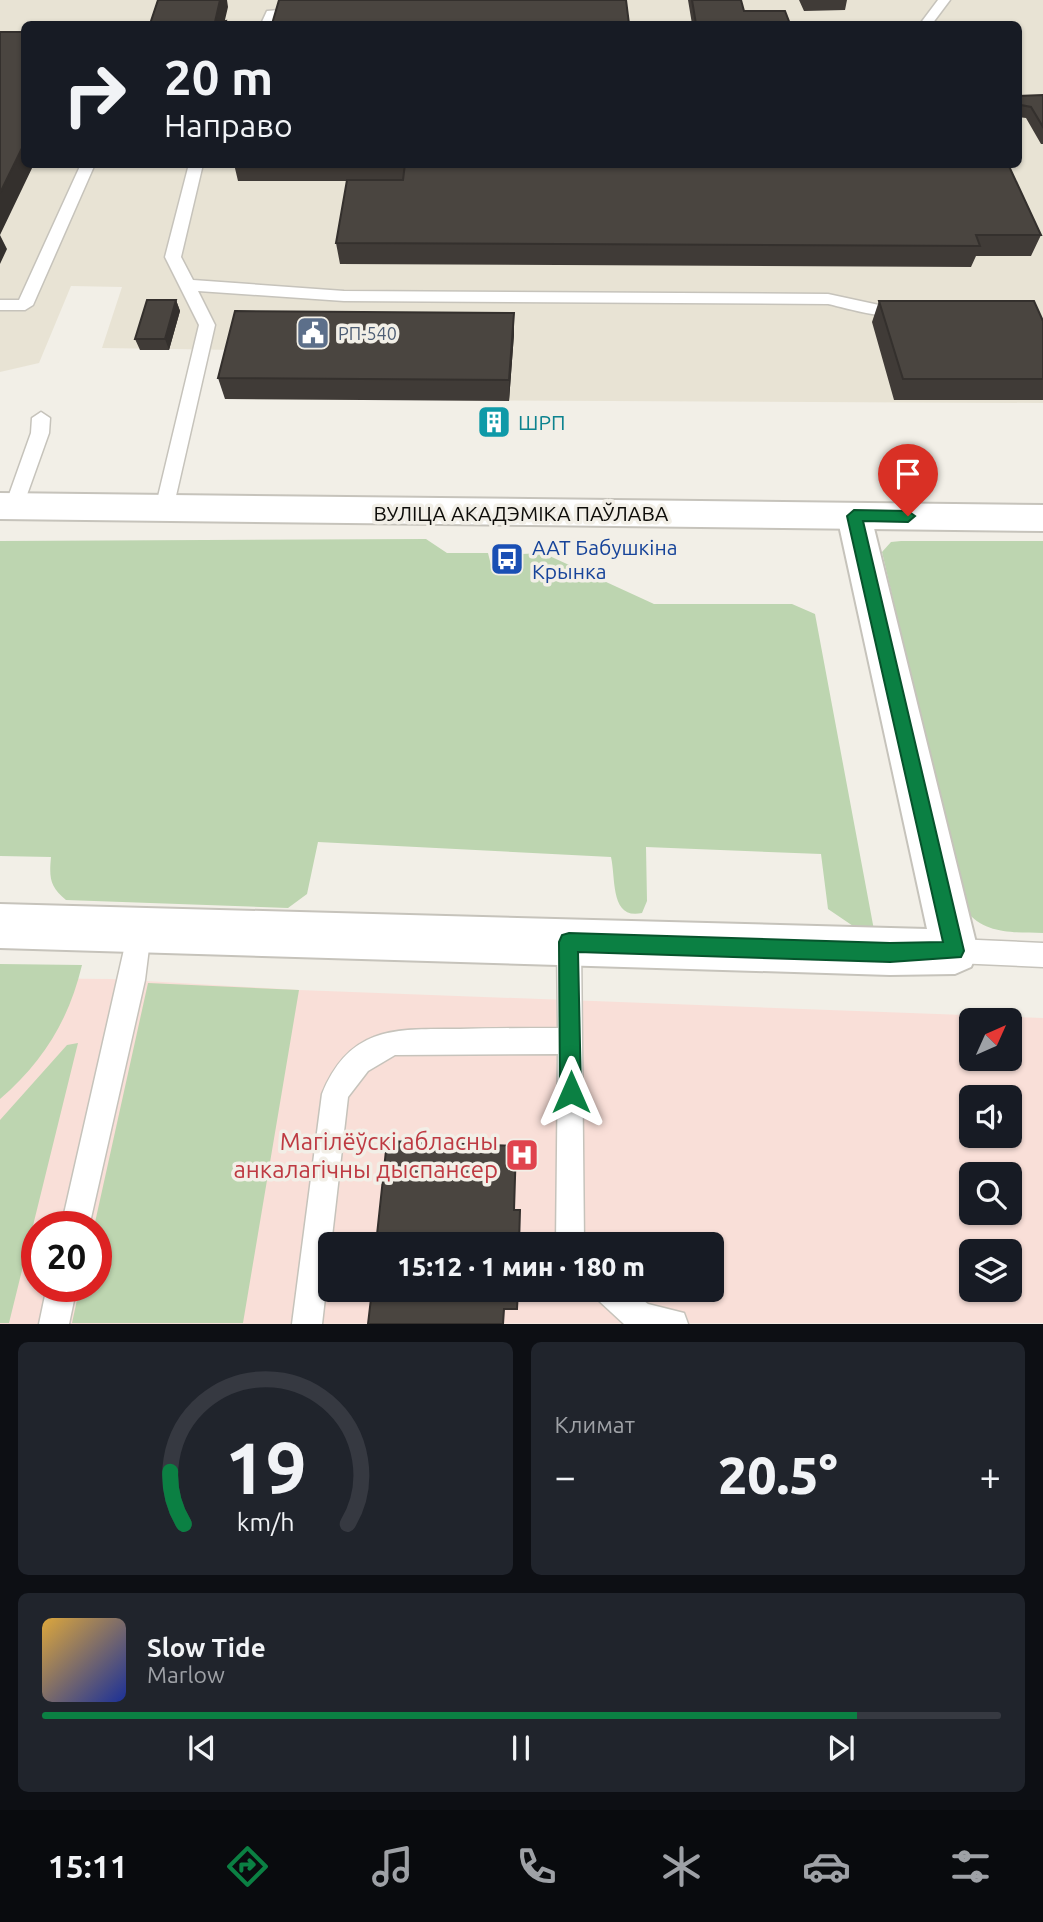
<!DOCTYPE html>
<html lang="ru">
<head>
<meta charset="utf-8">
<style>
  :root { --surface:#171b24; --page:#20242c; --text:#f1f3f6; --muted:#9ea1a6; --line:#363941; --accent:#0b8043 }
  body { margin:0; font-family:Ubuntu,sans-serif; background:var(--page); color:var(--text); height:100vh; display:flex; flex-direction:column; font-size:26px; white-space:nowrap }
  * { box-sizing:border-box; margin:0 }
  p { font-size:23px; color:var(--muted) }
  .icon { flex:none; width:38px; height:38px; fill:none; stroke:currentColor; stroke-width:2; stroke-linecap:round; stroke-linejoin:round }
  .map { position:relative; height:1324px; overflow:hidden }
  .sheet { display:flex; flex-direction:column; gap:18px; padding:18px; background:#0d0f14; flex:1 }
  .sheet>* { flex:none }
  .banner { position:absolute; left:21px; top:21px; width:1001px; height:147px; border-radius:10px; box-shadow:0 2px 5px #0004; background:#171b24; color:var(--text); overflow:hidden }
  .needle { width:46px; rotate:45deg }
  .tools { position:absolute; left:959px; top:1008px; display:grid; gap:14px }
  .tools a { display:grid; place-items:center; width:63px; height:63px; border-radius:10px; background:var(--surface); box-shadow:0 2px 5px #0004; font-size:35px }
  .speed { position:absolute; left:21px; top:1211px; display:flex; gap:14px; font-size:35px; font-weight:700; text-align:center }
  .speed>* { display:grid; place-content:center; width:91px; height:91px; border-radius:50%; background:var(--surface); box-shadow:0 2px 5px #0004; line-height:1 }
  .speed .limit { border:10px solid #d22; background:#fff; color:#111 }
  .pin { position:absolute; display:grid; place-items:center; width:60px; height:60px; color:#fff; margin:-72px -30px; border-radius:50% 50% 50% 0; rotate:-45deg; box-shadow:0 0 7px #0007 }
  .pin .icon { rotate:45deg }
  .me { position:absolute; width:77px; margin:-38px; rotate:0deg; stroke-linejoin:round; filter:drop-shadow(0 0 5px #0008) }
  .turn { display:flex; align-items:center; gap:24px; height:147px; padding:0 28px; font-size:32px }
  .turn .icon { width:91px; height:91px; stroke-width:2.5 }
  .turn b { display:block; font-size:49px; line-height:60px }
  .big { font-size:52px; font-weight:800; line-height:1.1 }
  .sheet .widget { flex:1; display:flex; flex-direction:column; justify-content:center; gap:10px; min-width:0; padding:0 24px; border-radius:10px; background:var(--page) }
  .sheet .dial { align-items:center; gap:0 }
  .dial svg { height:182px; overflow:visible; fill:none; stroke:var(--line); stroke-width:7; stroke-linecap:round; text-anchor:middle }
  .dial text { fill:var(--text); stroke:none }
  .song { display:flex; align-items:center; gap:21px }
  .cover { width:84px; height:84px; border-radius:10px; background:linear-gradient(135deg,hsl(40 70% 55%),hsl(230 70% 35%)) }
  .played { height:7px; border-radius:4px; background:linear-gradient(90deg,var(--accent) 85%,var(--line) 85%) }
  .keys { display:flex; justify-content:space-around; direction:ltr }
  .heat { display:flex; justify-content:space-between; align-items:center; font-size:38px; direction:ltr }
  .sheet .tiles { flex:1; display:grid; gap:18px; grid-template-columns:1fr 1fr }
  .widget:last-child { grid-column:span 2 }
  .trip { position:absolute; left:318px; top:1232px; width:406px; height:70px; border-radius:10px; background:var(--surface); box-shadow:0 2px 5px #0004; font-weight:800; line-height:70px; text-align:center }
  .tab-bar { display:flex; height:112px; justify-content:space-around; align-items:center; background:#090b0e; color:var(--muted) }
  .tab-bar .icon { width:49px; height:49px }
  .tab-bar .on { color:var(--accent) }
  .tab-bar b { font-size:32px; color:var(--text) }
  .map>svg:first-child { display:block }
  .built { fill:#e8e3d4; fill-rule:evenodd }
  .medical { fill:#f9dfd8; fill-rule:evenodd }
  .green { fill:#bdd5b0 }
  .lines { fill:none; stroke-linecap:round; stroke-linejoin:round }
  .service-casing { stroke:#c6c3bb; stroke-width:3 }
  .minor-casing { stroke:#c6c3bb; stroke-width:4 }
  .secondary-casing { stroke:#c6c3bb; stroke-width:4 }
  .service { fill:#fff; fill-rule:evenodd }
  .minor { fill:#fff; fill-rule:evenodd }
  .secondary { fill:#fff; fill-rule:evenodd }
  .wall { fill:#403b37 }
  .shaded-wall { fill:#34302d }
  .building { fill:#4a4540; stroke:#34302d; stroke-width:2 }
  .route { fill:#0b8043; stroke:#07532c; stroke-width:2 }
  .labels { text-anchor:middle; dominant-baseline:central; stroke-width:7; stroke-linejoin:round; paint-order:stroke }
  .far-service-label { font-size:18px; fill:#4e5e75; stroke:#f2efe7; text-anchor:start }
  .culture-label { font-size:21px; fill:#0d838f; stroke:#f2efe7; text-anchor:start }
  .street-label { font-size:21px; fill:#0d0c09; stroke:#f2efe7 }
  .transit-label { font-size:21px; fill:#164399; stroke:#f2efe7; text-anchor:start }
  .near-health-label { font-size:24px; fill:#be3a42; stroke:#f2efe7; text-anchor:end }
</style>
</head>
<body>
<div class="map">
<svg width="1043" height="1324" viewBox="0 0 1043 1324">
  <rect width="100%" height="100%" fill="#f2efe7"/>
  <!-- built -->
  <path class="built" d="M0,0H1043V403L225,399L236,350L102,348L122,287L71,286L39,363L0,372ZM24,24H1018V164H24Z"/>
  <!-- medical -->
  <path class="medical" d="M0,978L111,979L299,990L1043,1018V1323L0,1324ZM971,1020H1010V1059H971ZM971,1097H1010V1136H971ZM971,1174H1010V1213H971ZM37,1227H96V1286H37ZM331,1244H712V1290H331ZM971,1251H1010V1290H971Z"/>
  <!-- green -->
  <path class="green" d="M426,539L447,553H488L491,565H522V554L543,553L654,604H792L815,614L874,930L856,928L828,909L821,854L646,847L647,901L642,913C610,920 616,879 611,857L318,842L307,894L288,908L66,900C50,887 49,878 51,857L0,856V541Z
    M901,541H1043V933C1013,932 986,935 965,910L882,552L891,542Z
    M0,964L82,965C69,1020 43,1062 0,1099Z
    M148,983L299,990L243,1323H72L80,1286H96V1227H94Z
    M78,1043L9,1323H0V1120L67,1045Z"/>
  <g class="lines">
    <defs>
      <path id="service" d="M938,0H950L932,24H920Z
        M303,8L307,9V15L276,17L273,24H261L267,11Z
        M81,164H95L33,305L25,310H0V300H19Z
        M189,164H203L181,257L193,280L344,291L828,294L879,305H905L913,310C899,325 847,308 828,304L344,301L198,291L215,325L173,509L164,516L155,509L199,325L165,257Z
        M41,412L50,418L49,433L23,506L14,513L5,506L31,433L32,418Z
        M139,920L148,923L151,932L145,980L89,1227H61L130,923Z
        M569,930L578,933L581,942L584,1244H556L558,1054L395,1055L368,1071L348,1097L322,1324H292L322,1094C350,1025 397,1029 460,1029C493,1028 525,1028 558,1028L557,942L560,933Z
        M955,939L1043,943V967L955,963L946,960L943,951L946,942Z
        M47,1286H77L69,1324H39Z
        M593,1290H629L648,1304L684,1313L688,1324H624L598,1300Z"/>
      <path id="minor" d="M854,503L866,507L871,516L978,951L971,967L955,974L890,975L0,948V904L927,929L837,516L842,507Z"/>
      <path id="secondary" d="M0,493L1043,505V531L0,519Z"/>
    </defs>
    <!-- service casing -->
    <use href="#service" class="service-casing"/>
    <!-- minor casing -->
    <use href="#minor" class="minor-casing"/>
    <!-- secondary casing -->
    <use href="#secondary" class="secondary-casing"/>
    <!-- service -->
    <use href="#service" class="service"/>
    <!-- minor -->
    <use href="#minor" class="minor"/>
    <!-- secondary -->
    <use href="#secondary" class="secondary"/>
  </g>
  <!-- wall -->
  <path class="wall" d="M688,0H741L744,11L790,24H692Z
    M799,0H847L845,10L804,11Z
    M1043,95V144H1041L1026,118L1018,117V96Z
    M234,164H1008L1041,235L1031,256H976L971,267L340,264L336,243L347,181H238Z
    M176,300L180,311L169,350H140L135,339Z
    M879,301L1043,321V400H894L872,322Z
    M514,313V334L509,401L225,399L218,378Z
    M502,416L501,427H485V421Z"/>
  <!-- shaded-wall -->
  <path class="shaded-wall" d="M220,0H227L228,7L224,24L215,22Z
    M24,144V164H34L0,235L7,249L0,264V193Z
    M176,300L180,311L169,350L165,339Z
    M514,313V334L509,401V380Z"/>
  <!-- building -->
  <path class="building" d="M158,0H220L215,22L226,21L225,24H150Z
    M279,0H626L629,24H272Z
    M692,0H741L744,11H785L790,24H696Z
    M0,32H24V144L0,193Z
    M1043,95V127L1031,107L1021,105L1018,101V96Z
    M405,164H1008L1041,235H976L980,246L336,243L347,180H403Z
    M147,300H176L165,339H135Z
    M879,301H1034L1043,321V379H903Z
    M235,311L514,313L509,380L218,378Z
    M486,410L502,411L501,422L485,421Z
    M387,1141L516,1146L514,1210H520L519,1244H376Z
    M372,1290H518L517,1309H504L503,1324H368Z"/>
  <!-- route -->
  <path class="route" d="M854,510L908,511L915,516L908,522L863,521L964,951L961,957L890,962L578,952L581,1092L578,1099L571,1102L563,1099L560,1092L559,942L562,935L569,933L890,943L943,942L847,516Z"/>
  <!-- icons -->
  <defs>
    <symbol id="civic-square" viewBox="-11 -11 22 22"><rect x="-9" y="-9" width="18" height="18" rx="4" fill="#5c6f8a" stroke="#f2efe7"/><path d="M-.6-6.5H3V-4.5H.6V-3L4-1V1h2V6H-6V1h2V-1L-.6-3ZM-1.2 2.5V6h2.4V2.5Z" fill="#fff"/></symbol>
    <symbol id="building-square" viewBox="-11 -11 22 22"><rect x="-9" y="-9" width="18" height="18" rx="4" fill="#0f9aa8" stroke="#f2efe7"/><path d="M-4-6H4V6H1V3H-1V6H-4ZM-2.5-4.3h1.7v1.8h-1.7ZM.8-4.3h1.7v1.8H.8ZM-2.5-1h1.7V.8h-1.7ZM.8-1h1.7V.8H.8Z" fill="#fff"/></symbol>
    <symbol id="bus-square" viewBox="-11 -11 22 22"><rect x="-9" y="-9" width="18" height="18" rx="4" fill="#1a4fb4" stroke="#f2efe7"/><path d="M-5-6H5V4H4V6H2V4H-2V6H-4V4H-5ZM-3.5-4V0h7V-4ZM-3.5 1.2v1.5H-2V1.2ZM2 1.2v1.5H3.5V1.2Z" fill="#fff"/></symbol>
    <symbol id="hospital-square" viewBox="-11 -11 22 22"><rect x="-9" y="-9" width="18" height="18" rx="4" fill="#e0444e" stroke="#f2efe7"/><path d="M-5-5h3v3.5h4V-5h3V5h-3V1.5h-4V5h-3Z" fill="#fff"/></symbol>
  </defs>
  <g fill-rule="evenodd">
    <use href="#civic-square" x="294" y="314" width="38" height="38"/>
    <use href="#building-square" x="475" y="403" width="38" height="38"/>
    <use href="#bus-square" x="488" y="540" width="38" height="38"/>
    <use href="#hospital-square" x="503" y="1136" width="38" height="38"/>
  </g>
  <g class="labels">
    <!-- far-service labels -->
    <g class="far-service-label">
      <text x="338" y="333">РП-540</text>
    </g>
    <!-- culture labels -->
    <g class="culture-label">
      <text x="518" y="422">ШРП</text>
    </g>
    <!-- street labels -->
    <g class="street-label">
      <text x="521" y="513">ВУЛІЦА АКАДЭМІКА ПАЎЛАВА</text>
    </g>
    <!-- transit labels -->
    <g class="transit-label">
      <text x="532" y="547">ААТ Бабушкіна<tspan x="532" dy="24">Крынка</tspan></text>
    </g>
    <!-- near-health labels -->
    <g class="near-health-label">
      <text x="498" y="1141">Магілёўскі абласны<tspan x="498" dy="28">анкалагічны дыспансер</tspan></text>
    </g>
  </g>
</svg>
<div class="tools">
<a><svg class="needle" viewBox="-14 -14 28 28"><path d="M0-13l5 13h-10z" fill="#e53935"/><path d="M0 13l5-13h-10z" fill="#9ea1a6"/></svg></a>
<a><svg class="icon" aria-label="sound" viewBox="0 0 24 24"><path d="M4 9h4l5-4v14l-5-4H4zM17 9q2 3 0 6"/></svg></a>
<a><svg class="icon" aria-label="search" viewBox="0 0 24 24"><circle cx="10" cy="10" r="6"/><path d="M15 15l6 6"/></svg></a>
<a><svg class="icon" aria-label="layers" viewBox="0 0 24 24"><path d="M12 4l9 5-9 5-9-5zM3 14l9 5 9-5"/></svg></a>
</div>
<div class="speed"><div class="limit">20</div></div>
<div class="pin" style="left:908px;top:516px;background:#d93025"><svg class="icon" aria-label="arrive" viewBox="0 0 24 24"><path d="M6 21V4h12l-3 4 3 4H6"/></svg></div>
<svg class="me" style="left:571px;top:1092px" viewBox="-20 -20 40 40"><path d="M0-17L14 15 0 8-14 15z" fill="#0b8043" stroke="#fff" stroke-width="4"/></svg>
<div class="trip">15:12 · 1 мин · 180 m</div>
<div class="banner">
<div class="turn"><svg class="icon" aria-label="right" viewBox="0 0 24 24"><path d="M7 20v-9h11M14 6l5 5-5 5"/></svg><div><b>20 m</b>Направо</div></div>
</div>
</div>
<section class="sheet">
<div class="tiles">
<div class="widget dial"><svg viewBox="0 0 100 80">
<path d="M14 69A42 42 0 1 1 86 69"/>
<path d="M14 69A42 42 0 0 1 8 46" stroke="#0b8043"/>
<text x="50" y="56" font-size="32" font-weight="700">19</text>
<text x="50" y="72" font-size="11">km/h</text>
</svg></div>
<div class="widget"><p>Климат</p>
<div class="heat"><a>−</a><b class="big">20.5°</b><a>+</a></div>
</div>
<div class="widget">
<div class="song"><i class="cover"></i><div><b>Slow Tide</b><p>Marlow</p></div></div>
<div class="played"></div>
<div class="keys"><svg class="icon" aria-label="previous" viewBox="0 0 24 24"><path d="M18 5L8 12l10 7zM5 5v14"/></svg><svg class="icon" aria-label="pause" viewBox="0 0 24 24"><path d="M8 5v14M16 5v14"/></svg><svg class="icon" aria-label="next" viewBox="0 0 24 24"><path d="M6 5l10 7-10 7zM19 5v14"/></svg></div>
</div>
</div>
</section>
<nav class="tab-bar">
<b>15:11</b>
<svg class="icon on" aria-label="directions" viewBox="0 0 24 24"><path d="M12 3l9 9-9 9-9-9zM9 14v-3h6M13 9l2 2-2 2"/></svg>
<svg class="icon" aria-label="music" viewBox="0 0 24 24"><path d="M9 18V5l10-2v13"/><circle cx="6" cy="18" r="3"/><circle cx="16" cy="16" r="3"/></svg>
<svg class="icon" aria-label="phone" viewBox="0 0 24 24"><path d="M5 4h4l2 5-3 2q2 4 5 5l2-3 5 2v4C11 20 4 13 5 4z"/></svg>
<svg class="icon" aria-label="climate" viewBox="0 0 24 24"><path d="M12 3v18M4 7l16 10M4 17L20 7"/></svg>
<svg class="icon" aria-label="car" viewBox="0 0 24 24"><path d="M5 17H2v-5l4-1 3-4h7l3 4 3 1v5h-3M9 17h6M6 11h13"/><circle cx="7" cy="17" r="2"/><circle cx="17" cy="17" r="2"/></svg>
<svg class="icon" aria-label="filters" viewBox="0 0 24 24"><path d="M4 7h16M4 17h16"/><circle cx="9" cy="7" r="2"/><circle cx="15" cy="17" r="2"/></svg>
</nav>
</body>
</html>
